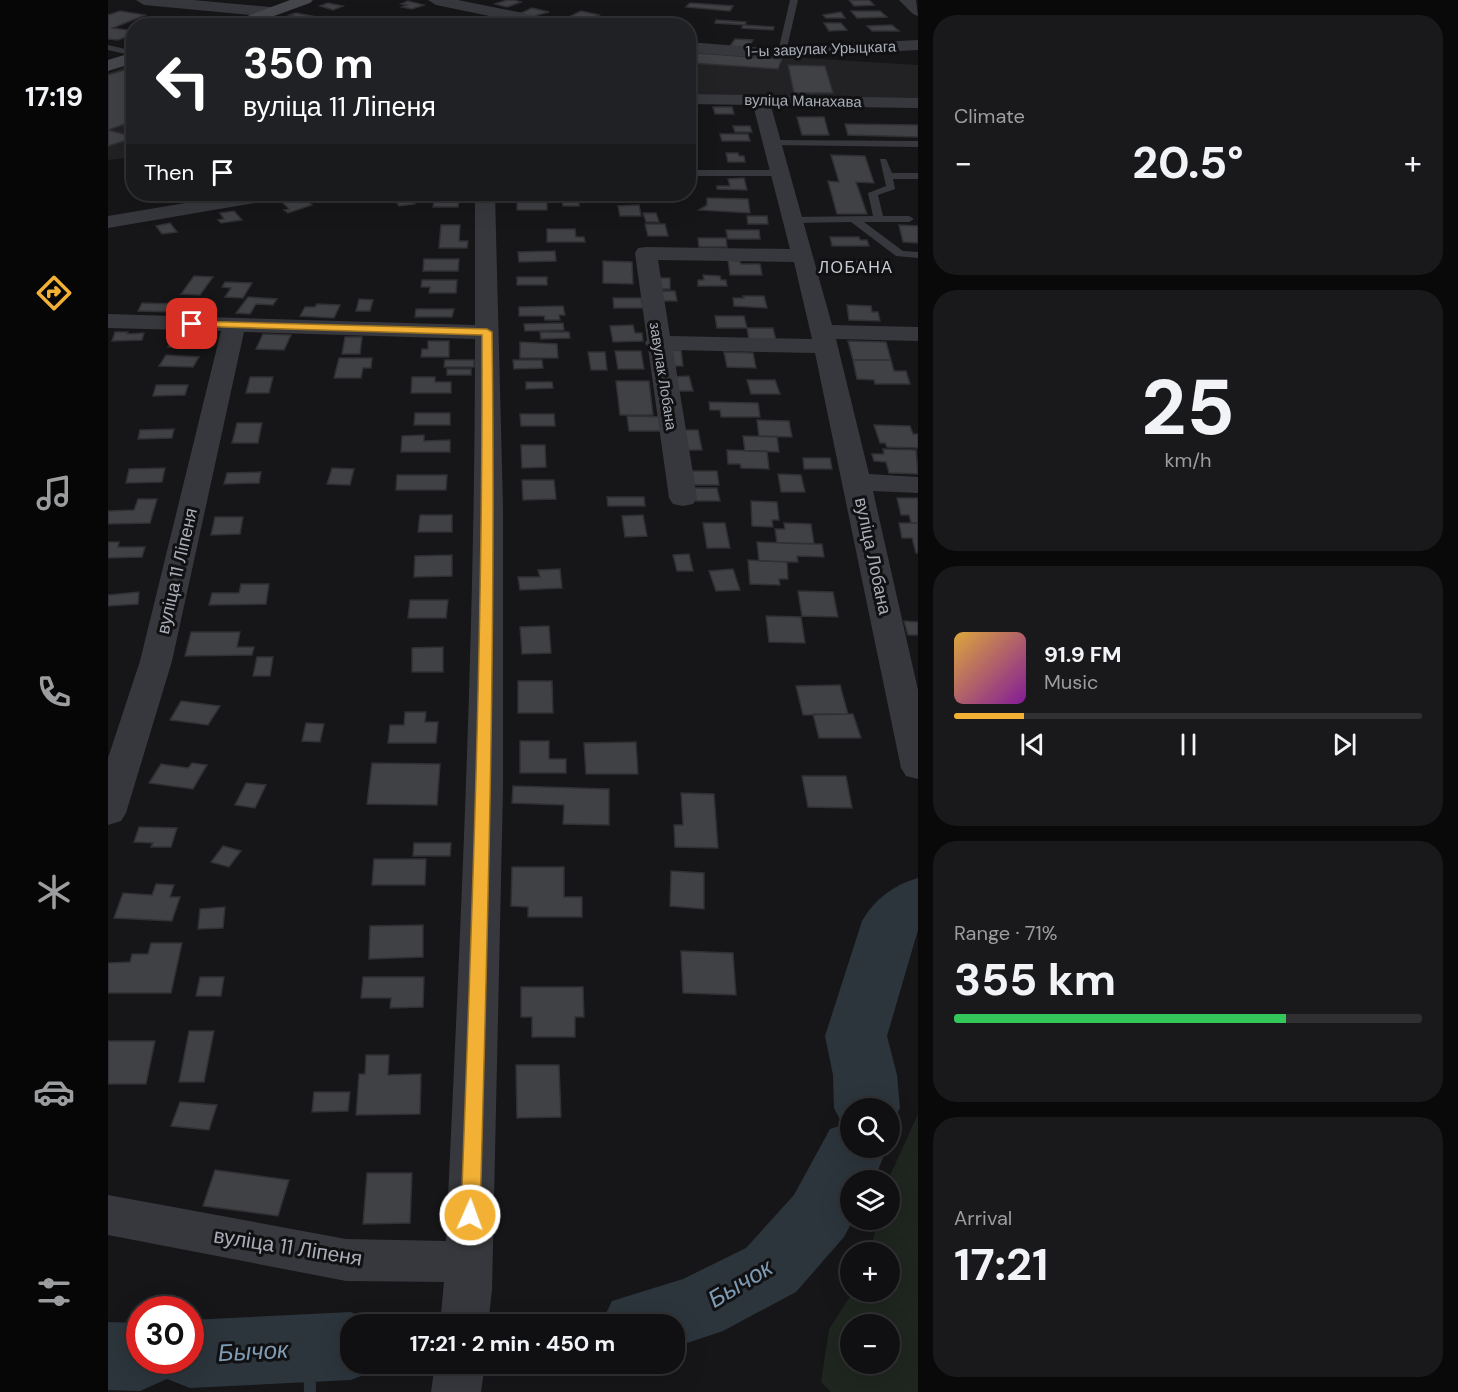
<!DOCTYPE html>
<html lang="en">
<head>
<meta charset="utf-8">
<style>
  :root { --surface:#101012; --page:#19191b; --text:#f1f3f6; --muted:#9c9d9f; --line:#303032; --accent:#f2b134 }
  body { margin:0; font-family:"DM Sans",sans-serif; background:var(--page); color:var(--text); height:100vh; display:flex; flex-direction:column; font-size:22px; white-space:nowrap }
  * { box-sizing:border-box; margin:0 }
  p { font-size:20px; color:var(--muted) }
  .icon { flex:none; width:33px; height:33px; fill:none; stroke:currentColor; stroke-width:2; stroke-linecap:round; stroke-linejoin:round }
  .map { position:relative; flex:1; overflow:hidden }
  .side { display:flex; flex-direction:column; gap:15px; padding:15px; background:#09090a; width:540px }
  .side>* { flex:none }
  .top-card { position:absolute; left:18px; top:18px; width:570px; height:183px; border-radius:24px; box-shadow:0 6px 24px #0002,0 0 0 2px var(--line); background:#202124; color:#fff; overflow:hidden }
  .tools { position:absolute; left:732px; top:1098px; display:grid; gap:12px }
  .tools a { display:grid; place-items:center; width:60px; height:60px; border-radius:50%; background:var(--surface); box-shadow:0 6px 24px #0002,0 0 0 2px var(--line); font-size:30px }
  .speed { position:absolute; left:18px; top:1296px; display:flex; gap:12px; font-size:30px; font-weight:700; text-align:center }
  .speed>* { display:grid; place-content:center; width:78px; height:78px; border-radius:50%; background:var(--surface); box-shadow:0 6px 24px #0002,0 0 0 2px var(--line); line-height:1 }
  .speed .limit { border:9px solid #d22; background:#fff; color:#111 }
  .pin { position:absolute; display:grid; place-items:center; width:51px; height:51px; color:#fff; margin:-26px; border-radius:12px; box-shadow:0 3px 9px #0006 }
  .me { position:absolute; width:66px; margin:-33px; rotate:2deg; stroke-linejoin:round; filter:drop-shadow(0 0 4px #0008) }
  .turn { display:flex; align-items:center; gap:21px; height:126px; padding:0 18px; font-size:27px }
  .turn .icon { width:78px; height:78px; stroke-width:2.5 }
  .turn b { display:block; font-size:42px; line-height:51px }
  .then { display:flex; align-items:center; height:57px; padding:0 18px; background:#0003; gap:12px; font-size:22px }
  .big { font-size:45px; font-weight:700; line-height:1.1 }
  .side .card { flex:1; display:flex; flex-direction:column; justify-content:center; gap:9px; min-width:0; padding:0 21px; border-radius:24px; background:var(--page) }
  .side .dial { align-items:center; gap:0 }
  .dial b { font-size:78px; line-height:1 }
  .song { display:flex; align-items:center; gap:18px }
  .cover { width:72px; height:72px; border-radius:9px; background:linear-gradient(135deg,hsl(40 70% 55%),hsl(290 70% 35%)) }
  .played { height:6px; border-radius:3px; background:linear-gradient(90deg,var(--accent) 15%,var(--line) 15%) }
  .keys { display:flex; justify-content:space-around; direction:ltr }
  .heat { display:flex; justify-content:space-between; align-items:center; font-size:33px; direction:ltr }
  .charge { height:9px; border-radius:4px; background:linear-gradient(90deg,#34c759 71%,var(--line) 0) }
  .trip { position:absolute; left:232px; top:1314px; width:345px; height:60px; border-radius:24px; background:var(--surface); box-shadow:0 6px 24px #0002,0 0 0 2px var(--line); font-weight:700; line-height:60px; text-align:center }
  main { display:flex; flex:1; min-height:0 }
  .dock { display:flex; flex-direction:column; width:108px; justify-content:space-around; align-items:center; background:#060607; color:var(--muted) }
  .dock .icon { width:42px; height:42px }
  .dock .current { color:var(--accent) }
  .dock b { font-size:27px; color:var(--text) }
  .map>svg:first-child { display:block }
  .built { fill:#222225 }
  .green { fill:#1e261f; fill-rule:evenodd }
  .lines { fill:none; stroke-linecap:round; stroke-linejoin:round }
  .stream { fill:#2c353c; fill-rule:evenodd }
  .river { fill:#2c353c; fill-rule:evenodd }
  .building { fill:#404145; stroke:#303034; stroke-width:1.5 }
  .lane { fill:#37383d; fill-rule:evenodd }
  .street { fill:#37383d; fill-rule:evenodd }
  .secondary { fill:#45474d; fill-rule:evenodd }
  .route { fill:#f2b134; stroke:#9d7322; stroke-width:1.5 }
  .labels { text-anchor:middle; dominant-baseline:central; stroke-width:6; stroke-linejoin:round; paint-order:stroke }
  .far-street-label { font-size:15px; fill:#a8adb8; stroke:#111113 }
  .far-neighbourhood-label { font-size:16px; letter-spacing:1.5px; fill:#c9ccd4; stroke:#111113 }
  .street-label { font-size:18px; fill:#a8adb8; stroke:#111113 }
  .near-street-label { font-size:21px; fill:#a8adb8; stroke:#111113 }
  .near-water-label { font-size:24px; font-style:italic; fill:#7f9bb3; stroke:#111113 }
</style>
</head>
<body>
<main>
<nav class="dock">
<b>17:19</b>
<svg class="icon current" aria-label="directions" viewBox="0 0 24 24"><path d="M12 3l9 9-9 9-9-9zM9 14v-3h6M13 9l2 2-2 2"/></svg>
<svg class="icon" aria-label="music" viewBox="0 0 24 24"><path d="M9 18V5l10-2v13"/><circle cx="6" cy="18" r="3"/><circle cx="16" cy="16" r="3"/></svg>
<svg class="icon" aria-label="phone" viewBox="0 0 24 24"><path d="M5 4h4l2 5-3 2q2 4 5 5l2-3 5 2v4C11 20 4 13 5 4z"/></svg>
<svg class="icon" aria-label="climate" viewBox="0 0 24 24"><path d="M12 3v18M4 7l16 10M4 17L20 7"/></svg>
<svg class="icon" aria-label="car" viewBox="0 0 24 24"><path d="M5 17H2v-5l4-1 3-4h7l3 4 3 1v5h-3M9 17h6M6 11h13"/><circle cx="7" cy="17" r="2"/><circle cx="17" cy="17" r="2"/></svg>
<svg class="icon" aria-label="filters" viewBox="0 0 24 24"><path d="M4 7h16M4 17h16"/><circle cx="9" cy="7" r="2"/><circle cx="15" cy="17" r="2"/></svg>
</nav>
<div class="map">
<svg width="810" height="1392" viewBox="0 0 810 1392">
  <rect width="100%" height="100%" fill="#161618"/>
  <!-- built -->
  <path class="built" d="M580,51L810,65V100L581,97Z
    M25,64V157L0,160V73Z"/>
  <!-- green -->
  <path class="green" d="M810,1114V1392H723L713,1382L721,1329L745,1292H782V1252H762L770,1220H782L780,1180ZM742,1324H782V1364H742Z"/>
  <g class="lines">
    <!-- stream -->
    <path class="stream" d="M201,1343L205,1345L207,1349L208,1392H196L195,1349L197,1345Z"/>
    <!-- river -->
    <path class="river" d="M810,878V930L779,1036L789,1075L792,1108L782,1127V1108H742V1148H779L766,1180H742V1220H745L736,1237L688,1292L615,1331L567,1347V1324H493L504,1301L575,1279L638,1248L686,1195L722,1129L735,1125L726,1108L725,1075L717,1036L754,921C767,899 785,885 810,878Z
      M243,1312L270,1324H243V1364H272L269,1370L243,1380L82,1388L59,1379L32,1391L0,1390V1322L32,1323V1360H82V1320Z"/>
  </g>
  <!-- building -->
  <path class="building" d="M399,0H406L413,2L399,7L387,4Z
    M741,0H761L766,5L746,6Z
    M300,1L316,5L304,9L294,7L299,5L293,4Z
    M220,3L235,6L225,10L212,6Z
    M582,3L625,6L622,11L578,7Z
    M424,8L441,12L422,17L411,14Z
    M12,11L37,15L5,28L26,31V34L10,40L0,39V15Z
    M473,11L491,15L479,20L461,17Z
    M743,11H772L779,17L749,18Z
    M733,12L737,18H718L715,15Z
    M188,13L209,17L202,20L181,15Z
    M507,18L528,21L511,25L497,23Z
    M168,19L192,24L171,26L157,23Z
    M608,20L638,22L637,25L607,23Z
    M716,23H733L739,30L721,31Z
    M635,25L666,27L665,30L634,28Z
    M784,25L791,31H764L759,26Z
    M627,39L645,40L640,48L622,46Z
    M589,53L674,59L670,69L584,63Z
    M680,65L717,66L725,93H686Z
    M26,67V121L0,130V75Z
    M605,107H624L626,114H607Z
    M689,117H716L721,135H694Z
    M737,124L810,125V137L740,135Z
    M625,126H642L644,132H627Z
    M0,130L15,134L26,132V138L0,146Z
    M612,134H640L642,141H614Z
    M618,153H630L631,156H636L637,162H620Z
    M723,155L757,156L766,183L748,182L759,214H729L720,181L731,182Z
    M636,178L639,190L609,189V186H622L620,179Z
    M46,194H70L71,195L51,199Z
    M259,194H286L291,198L269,202Z
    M327,197L351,198L350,207H325Z
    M196,198L204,205L180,213L176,210L181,209L174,202Z
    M599,198L640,199L642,213L591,210L599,205Z
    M303,199L307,204L291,206L287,200Z
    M454,199H471V206H455Z
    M409,201H439V210H409Z
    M531,205L533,216H512L510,206Z
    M126,211L134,220L113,223L110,220L116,219L112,213Z
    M535,213H548L551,222H538Z
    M639,216H659L660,224H640Z
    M62,223L69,232L54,234L48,226Z
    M537,224H557L560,236H540Z
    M333,225H352L351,241H360L359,248H331Z
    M791,225L810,226V243L795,242Z
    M439,229H467L468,237H476L477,242H439Z
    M618,230H651L652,239H620Z
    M722,237H751L752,240H759L761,246H724Z
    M590,238H618L619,247H591Z
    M447,251L448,261L411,262L410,252Z
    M316,259H351L350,271H315Z
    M620,260L632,261L633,264H652L654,275H622Z
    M495,261L524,262L525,284L495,283Z
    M747,261H776L780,270H751Z
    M595,275L612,276L613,280H618L619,286H590V280H596Z
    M86,276L105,277L92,295L73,294Z
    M409,277H439V285H409Z
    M547,278H562V289H547Z
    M314,280H349L348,293H321L322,287H313Z
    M117,282L144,283L135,298L117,297L123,288L114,287Z
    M548,291H567L569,301H549Z
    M635,296H656L659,308L626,306L625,298H636Z
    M140,297L169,299L165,305L148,304L142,314L128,313Z
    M505,298H533L535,308H506Z
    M251,299L265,300L262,311H248Z
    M34,303L71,304L67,312L30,311Z
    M209,304L232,305L226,318L192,316L197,307H207Z
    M739,305L763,306L764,312H770L772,321L741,320Z
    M455,306L457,315H451L452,320H437L436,316H411V307Z
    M308,309H346L344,317H307Z
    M607,316H636L639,328H609Z
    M455,323L456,330L417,331L416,324Z
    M525,325L527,333H534L535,341L505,342L502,326Z
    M639,328H665L668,340H641Z
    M7,332H20L19,334L36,333L34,340L4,341Z
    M99,332L95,347H60L62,341L69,340L71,333Z
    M432,332H461L462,338L433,339Z
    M155,334L183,335L176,350L148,349Z
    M237,337H254L252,354H234Z
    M320,341H341V357H313L314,349H320Z
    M740,341L778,342L783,360H745Z
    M412,342L449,344L450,358H412Z
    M559,350H573L575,366H561Z
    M507,351H533L536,369H510Z
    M480,352H497L499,370H483Z
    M616,352L645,353L648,368L619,367Z
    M58,355L91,357L85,367L51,366Z
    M231,358H264L263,368H255L253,378H226Z
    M337,360H366V367H336Z
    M405,360H434L435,368L406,369Z
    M745,360H783L786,371H798L802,384H767L766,380L749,379Z
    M339,369H363V375H339Z
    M581,376L585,391H565L562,377Z
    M142,377H165L161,393H138Z
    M304,377H327V382H343V393H303Z
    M639,380H667L672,394H643Z
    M508,381H541L545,415H512Z
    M418,382H444L445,388L418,389Z
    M48,385H80L77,395L45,396Z
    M601,402L650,403L652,417H613L612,410H602Z
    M307,413H342V425H306Z
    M412,414H446L447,426H413Z
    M519,416L555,417L557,431H521Z
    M649,420L681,421L684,437L651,436Z
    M129,423H154L150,443H124Z
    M766,425L802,426L805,434H810V448L779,447L777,443H772Z
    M66,429L64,438L30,439L32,430Z
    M571,430H590L594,450H575Z
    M316,435V441L342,440V452H293L294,436Z
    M635,436L669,437L671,452L637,451Z
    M413,445H437L438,467L414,468Z
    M775,449L808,450L810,474L781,473L778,462L766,461L764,454H776Z
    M619,450L659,451L661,469L633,468L632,464H620Z
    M695,458H722L724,469H696Z
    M57,468L54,482L18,483L21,469Z
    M224,468L246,469L242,485L219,484Z
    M584,471H609L611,485H586Z
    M153,472L151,483L116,484L119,473Z
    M670,474L693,475L697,492H673Z
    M289,475H339L338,490H288Z
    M414,480H446L448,499L415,500Z
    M585,488H609L612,501H588Z
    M499,497H536L537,506H500Z
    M789,498H810V523H803L801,515H793Z
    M30,499H49L42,523L0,524V511L26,510Z
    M643,501L669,502L671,520H664L665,527L644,526Z
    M312,515H344V532H310Z
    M535,515L539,536L517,537L514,516Z
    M107,517H135L132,534L103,535Z
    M595,523H617L622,548H599Z
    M676,523L703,524L706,544L669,543L667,529H677Z
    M791,523H810V553H808L804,538H794Z
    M0,542H11L10,547H37L34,557L0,558Z
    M649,542L714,544L716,557L689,556L690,562L651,561Z
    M581,554L585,571H569L565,555Z
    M344,555V576L306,577L307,556Z
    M640,560L679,562L680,579H671L672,585L642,584Z
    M452,569L454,588L412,590L410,577H432L430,570Z
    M625,569L632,590L608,591L601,571Z
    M133,584H161L158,604L101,605L104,593H131Z
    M690,591L725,592L730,617L694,616Z
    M31,592L30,604L0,606V595Z
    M302,600H340L338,618H300Z
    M658,616L693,617L697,643L661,642Z
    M796,621L810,622V635H800Z
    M441,626L443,653L414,654L412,627Z
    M83,632H132L129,647H146L144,655L77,656Z
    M335,647V672H304V648Z
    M149,657H165L162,676H145Z
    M410,681H444L445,713H410Z
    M732,685L740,714L695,715L688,686Z
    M73,701L112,706L100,725L62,720Z
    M297,712H318L317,722H330L328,743H280L282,725H296Z
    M705,714H745L753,738H711Z
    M198,723L216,724L212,742L194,741Z
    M412,741H441V759H458V773H412Z
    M528,742L530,774H478L476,743Z
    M84,763L99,765L85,789L41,783L53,764L80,768Z
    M264,763L332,764L329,805L259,804Z
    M694,776H738L744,808L700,807Z
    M138,783L158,785L147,808L127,805Z
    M405,786L501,789V825L455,824L456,805L404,803Z
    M573,793L606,794L610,848L567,847L566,825H575Z
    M31,827L69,828L63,847H43L45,843L26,842Z
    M306,843H343L342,856H305Z
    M115,846L133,851L121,867L103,862Z
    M266,859H318L317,885H264Z
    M404,867H456V897H474V917H420V907L403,906Z
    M563,871L596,873V909L562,906Z
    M48,884L66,885L62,897H72L64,921L6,918L15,893L44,895Z
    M117,907L115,928L90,929L92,909Z
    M315,925V957L261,959L262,926Z
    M43,943H74L63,993H0V963L22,962L24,954H40Z
    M573,951L625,953L628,995L575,993Z
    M92,977H116L113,996H88Z
    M255,977H316L315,1007L282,1008L283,998H253Z
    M413,987H475L476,1017H467V1037H424V1017H413Z
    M81,1031H106L96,1082H71Z
    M0,1041H47L38,1084H0Z
    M258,1055H281L280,1075L313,1074L312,1114L248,1115L251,1074H257Z
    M408,1065H451L453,1117L409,1118Z
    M206,1092H242L240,1111L204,1112Z
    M72,1102L109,1105L101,1130L63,1126Z
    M107,1170L181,1180L170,1216L95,1206Z
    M259,1173H304L302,1223L255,1224Z"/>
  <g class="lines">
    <!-- lane -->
    <path class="lane" d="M682,0H690L678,52L674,54L670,52Z
      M0,45L26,51V56L0,50Z
      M662,140L810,141V147L665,145L660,142Z
      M772,159H778L784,173H810V179H785L787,189L770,195L775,216H801L806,219L801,222H756L795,251L810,252V258L788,256L743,222L685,223L680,220L685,217L765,216L760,193L778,186Z
      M580,170H673L678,173L673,176H580Z"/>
    <!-- street -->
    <path class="street" d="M28,0H85L163,7L171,12L163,17L36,5Z
      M320,0H350L455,21L463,26H430L328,5Z
      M791,0H808L810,16L805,14Z
      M810,40V50L656,58L580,52V42L656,48Z
      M580,94L810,98V108L663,106L724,325L810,327V341L728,339L761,474L810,477V493L765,491L810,690V779L798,776L793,768L707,353L565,350L589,498L585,504L575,506L565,504L561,498L540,348L537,343L539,340L527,253L530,248L538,247L682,249L645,105L580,104ZM550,260L686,262L704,339L562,336Z
      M131,194H174L171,198L164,200L0,228V216Z
      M367,194H387L395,506V789L384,1290L380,1324H332L336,1282L238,1281L0,1235V1195L238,1239L338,1241C352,940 367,640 367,339L136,332L64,661L18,813L13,821L0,825V758L32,661L113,331L0,328V314L367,325Z
      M327,1364H377L373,1392H323Z"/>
    <!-- secondary -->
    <path class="secondary" d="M182,0H205L202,3L138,26H113Z
      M26,52V63L0,71V60Z"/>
  </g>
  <!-- route -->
  <path class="route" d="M84,321L379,329L384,332C388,626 380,920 372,1215L369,1220L362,1223L356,1220L353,1215C364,921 375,628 374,335L80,326V321Z"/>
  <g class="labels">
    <!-- far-street labels -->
    <g class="far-street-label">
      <text transform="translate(713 49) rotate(-2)">1-ы завулак Урыцкага</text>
      <text transform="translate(695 101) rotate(1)">вуліца Манахава</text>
      <text transform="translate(555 376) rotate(81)">завулак Лобана</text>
    </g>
    <!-- far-neighbourhood labels -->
    <g class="far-neighbourhood-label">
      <text x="748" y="267">ЛОБАНА</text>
    </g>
    <!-- street labels -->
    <g class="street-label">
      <text transform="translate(765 556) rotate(78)">вуліца Лобана</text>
      <text transform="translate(69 571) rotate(-77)">вуліца 11 Ліпеня</text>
    </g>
    <!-- near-street labels -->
    <g class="near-street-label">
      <text transform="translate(180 1247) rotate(9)">вуліца 11 Ліпеня</text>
    </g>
    <!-- near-water labels -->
    <g class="near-water-label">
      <text transform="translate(632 1283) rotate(-31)">Бычок</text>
      <text transform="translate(145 1351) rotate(-3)">Бычок</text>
    </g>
  </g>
</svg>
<div class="tools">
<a><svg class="icon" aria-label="search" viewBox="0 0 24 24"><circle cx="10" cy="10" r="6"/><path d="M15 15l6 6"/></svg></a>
<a><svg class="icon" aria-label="layers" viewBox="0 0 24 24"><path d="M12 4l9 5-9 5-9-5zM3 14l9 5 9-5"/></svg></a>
<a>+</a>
<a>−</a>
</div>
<div class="speed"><div class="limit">30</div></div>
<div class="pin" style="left:84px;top:324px;background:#d93025"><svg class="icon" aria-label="arrive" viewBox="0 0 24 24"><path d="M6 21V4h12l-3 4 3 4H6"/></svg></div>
<svg class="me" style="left:362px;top:1215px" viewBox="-20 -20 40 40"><circle r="17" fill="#f2b134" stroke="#fff" stroke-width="3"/><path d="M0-11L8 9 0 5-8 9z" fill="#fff"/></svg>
<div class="trip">17:21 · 2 min · 450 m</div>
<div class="top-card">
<div class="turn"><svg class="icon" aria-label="left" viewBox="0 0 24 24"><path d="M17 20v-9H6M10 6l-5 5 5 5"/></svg><div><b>350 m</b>вуліца 11 Ліпеня</div></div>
<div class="then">Then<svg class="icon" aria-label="arrive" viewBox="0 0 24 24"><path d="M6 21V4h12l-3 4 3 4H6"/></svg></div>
</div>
</div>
<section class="side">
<div class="card"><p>Climate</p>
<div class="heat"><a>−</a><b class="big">20.5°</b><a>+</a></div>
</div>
<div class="card dial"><b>25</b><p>km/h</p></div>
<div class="card">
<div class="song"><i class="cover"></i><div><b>91.9 FM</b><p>Music</p></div></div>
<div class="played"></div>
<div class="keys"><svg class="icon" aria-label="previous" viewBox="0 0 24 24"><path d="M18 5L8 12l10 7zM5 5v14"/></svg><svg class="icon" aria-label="pause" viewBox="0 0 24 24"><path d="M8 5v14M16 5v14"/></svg><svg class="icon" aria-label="next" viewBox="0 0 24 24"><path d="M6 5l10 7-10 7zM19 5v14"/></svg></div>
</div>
<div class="card"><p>Range · 71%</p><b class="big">355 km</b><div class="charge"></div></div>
<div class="card"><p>Arrival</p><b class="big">17:21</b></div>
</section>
</main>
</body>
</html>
